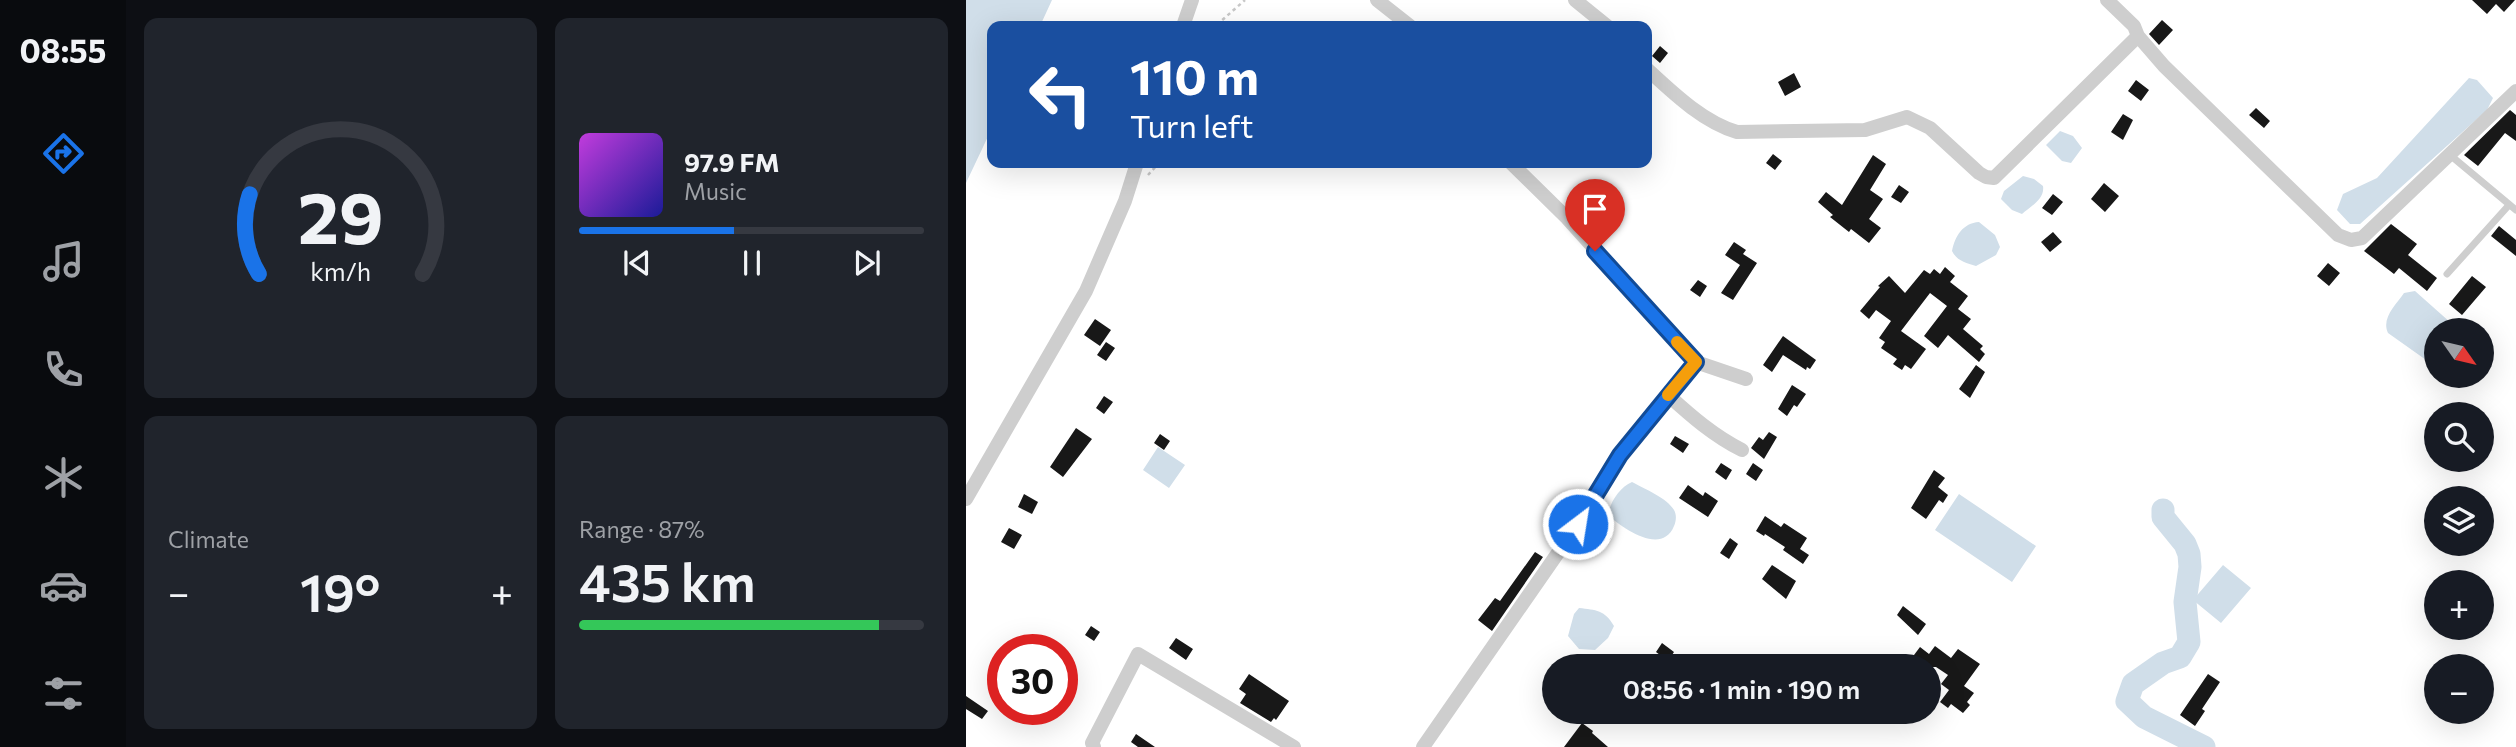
<!DOCTYPE html>
<html lang="en">
<head>
<meta charset="utf-8">
<style>
  :root { --surface:#171b24; --page:#20242c; --text:#f1f3f6; --muted:#9ea1a6; --line:#363941; --accent:#1a73e8 }
  body { margin:0; font-family:Commissioner,sans-serif; background:var(--page); color:var(--text); height:100vh; display:flex; flex-direction:column; font-size:26px; white-space:nowrap }
  * { box-sizing:border-box; margin:0 }
  p { font-size:23px; color:var(--muted) }
  .icon { flex:none; width:38px; height:38px; fill:none; stroke:currentColor; stroke-width:2; stroke-linecap:round; stroke-linejoin:round }
  .map { position:relative; flex:1; overflow:hidden }
  .drawer { display:flex; flex-direction:column; gap:18px; padding:18px; background:#0d0f14; width:840px }
  .drawer>* { flex:none }
  .banner { position:absolute; left:21px; top:21px; width:665px; height:147px; border-radius:14px; box-shadow:0 7px 28px #0002; background:#1a4fa0; color:#fff; overflow:hidden }
  .needle { width:46px; rotate:124deg }
  .buttons { position:absolute; left:1458px; top:318px; display:grid; gap:14px }
  .buttons a { display:grid; place-items:center; width:70px; height:70px; border-radius:50%; background:var(--surface); box-shadow:0 7px 28px #0002; font-size:35px }
  .speed { position:absolute; left:21px; top:634px; display:flex; gap:14px; font-size:35px; font-weight:700; text-align:center }
  .speed>* { display:grid; place-content:center; width:91px; height:91px; border-radius:50%; background:var(--surface); box-shadow:0 7px 28px #0002; line-height:1 }
  .speed .limit { border:10px solid #d22; background:#fff; color:#111 }
  .pin { position:absolute; display:grid; place-items:center; width:60px; height:60px; color:#fff; margin:-72px -30px; border-radius:50% 50% 50% 0; rotate:-45deg; box-shadow:0 0 7px #0007 }
  .pin .icon { rotate:45deg }
  .me { position:absolute; width:77px; margin:-38px; rotate:31deg; stroke-linejoin:round; filter:drop-shadow(0 0 5px #0008) }
  .turn { display:flex; align-items:center; gap:24px; height:147px; padding:0 28px; font-size:32px }
  .turn .icon { width:91px; height:91px; stroke-width:2.5 }
  .turn b { display:block; font-size:49px; line-height:60px }
  .big { font-size:52px; font-weight:600; line-height:1.1 }
  .drawer .tile { flex:1; display:flex; flex-direction:column; justify-content:center; gap:10px; min-width:0; padding:0 24px; border-radius:14px; background:var(--page) }
  .drawer .dial { align-items:center; gap:0 }
  .dial svg { height:182px; overflow:visible; fill:none; stroke:var(--line); stroke-width:7; stroke-linecap:round; text-anchor:middle }
  .dial text { fill:var(--text); stroke:none }
  .song { display:flex; align-items:center; gap:21px }
  .cover { width:84px; height:84px; border-radius:10px; background:linear-gradient(135deg,hsl(290 70% 55%),hsl(240 70% 35%)) }
  .played { height:7px; border-radius:4px; background:linear-gradient(90deg,var(--accent) 45%,var(--line) 45%) }
  .keys { display:flex; justify-content:space-around; direction:ltr }
  .heat { display:flex; justify-content:space-between; align-items:center; font-size:38px; direction:ltr }
  .charge { height:10px; border-radius:5px; background:linear-gradient(90deg,#34c759 87%,var(--line) 0) }
  .drawer .tiles { flex:1; display:grid; gap:18px; grid-template-columns:repeat(2,1fr) }
  .trip { position:absolute; left:576px; top:654px; width:399px; height:70px; border-radius:35px; background:var(--surface); box-shadow:0 7px 28px #0002; font-weight:600; line-height:70px; text-align:center }
  main { display:flex; flex:1; min-height:0 }
  .tabs { display:flex; flex-direction:column; width:126px; justify-content:space-around; align-items:center; background:#090b0e; color:var(--muted) }
  .tabs .icon { width:49px; height:49px }
  .tabs .active { color:var(--accent) }
  .tabs b { font-size:32px; color:var(--text) }
  .map>svg:first-child { display:block }
  .water { fill:#d0dee9 }
  .lines { fill:none; stroke-linecap:round; stroke-linejoin:round }
  .river { stroke:#d0dee9; stroke-width:23 }
  .building { fill:#181818 }
  .path { stroke:#c8c8c8; stroke-width:2.5; stroke-dasharray:3.5 3.5; stroke-linecap:butt }
  .service { stroke:#cecece; stroke-width:7 }
  .minor { stroke:#cecece; stroke-width:14 }
  .route-casing { stroke:#114b97; stroke-width:18 }
  .route { stroke:#1a73e8; stroke-width:12 }
  .slow { stroke:#f59e0b; stroke-width:12 }
</style>
</head>
<body>
<main>
<nav class="tabs">
<b>08:55</b>
<svg class="icon active" aria-label="directions" viewBox="0 0 24 24"><path d="M12 3l9 9-9 9-9-9zM9 14v-3h6M13 9l2 2-2 2"/></svg>
<svg class="icon" aria-label="music" viewBox="0 0 24 24"><path d="M9 18V5l10-2v13"/><circle cx="6" cy="18" r="3"/><circle cx="16" cy="16" r="3"/></svg>
<svg class="icon" aria-label="phone" viewBox="0 0 24 24"><path d="M5 4h4l2 5-3 2q2 4 5 5l2-3 5 2v4C11 20 4 13 5 4z"/></svg>
<svg class="icon" aria-label="climate" viewBox="0 0 24 24"><path d="M12 3v18M4 7l16 10M4 17L20 7"/></svg>
<svg class="icon" aria-label="car" viewBox="0 0 24 24"><path d="M5 17H2v-5l4-1 3-4h7l3 4 3 1v5h-3M9 17h6M6 11h13"/><circle cx="7" cy="17" r="2"/><circle cx="17" cy="17" r="2"/></svg>
<svg class="icon" aria-label="filters" viewBox="0 0 24 24"><path d="M4 7h16M4 17h16"/><circle cx="9" cy="7" r="2"/><circle cx="15" cy="17" r="2"/></svg>
</nav>
<section class="drawer">
<div class="tiles">
<div class="tile dial"><svg viewBox="0 0 100 80">
<path d="M14 69A42 42 0 1 1 86 69"/>
<path d="M14 69A42 42 0 0 1 10 34" stroke="#1a73e8"/>
<text x="50" y="56" font-size="32" font-weight="700">29</text>
<text x="50" y="72" font-size="11">km/h</text>
</svg></div>
<div class="tile">
<div class="song"><i class="cover"></i><div><b>97.9 FM</b><p>Music</p></div></div>
<div class="played"></div>
<div class="keys"><svg class="icon" aria-label="previous" viewBox="0 0 24 24"><path d="M18 5L8 12l10 7zM5 5v14"/></svg><svg class="icon" aria-label="pause" viewBox="0 0 24 24"><path d="M8 5v14M16 5v14"/></svg><svg class="icon" aria-label="next" viewBox="0 0 24 24"><path d="M6 5l10 7-10 7zM19 5v14"/></svg></div>
</div>
<div class="tile"><p>Climate</p>
<div class="heat"><a>−</a><b class="big">19°</b><a>+</a></div>
</div>
<div class="tile"><p>Range · 87%</p><b class="big">435 km</b><div class="charge"></div></div>
</div>
</section>
<div class="map">
<svg width="1550" height="747" viewBox="0 0 1550 747">
  <rect width="100%" height="100%" fill="#fff"/>
  <!-- water -->
  <path class="water" d="M0,0H86L74,26H26V128L0,183Z
    M1503,78L1511,80L1527,98L1521,110L1394,224H1384L1371,210L1377,194L1411,178Z
    M1094,131L1107,136L1116,148L1105,163L1096,161L1080,145Z
    M1057,176L1068,179L1077,186C1079,199 1065,206 1056,214L1046,210L1035,199L1038,191Z
    M1013,222L1029,235L1034,247L1030,255L1010,266C1000,263 991,261 986,251C989,236 997,223 1013,222Z
    M1449,291L1494,331H1470V367L1422,333C1415,318 1430,305 1438,293Z
    M192,447L219,465L203,488L177,470Z
    M666,482C679,489 701,498 708,510C711,515 710,522 708,526C696,556 656,528 642,515C644,502 654,487 666,482Z
    M993,494L1070,546L1046,582L969,530Z
    M1257,565L1285,588L1255,623L1227,600Z
    M613,608C630,610 639,610 648,626L642,638L629,650L613,649L602,636L608,614Z"/>
  <g class="lines">
    <!-- river -->
    <path class="river" d="M1197,510V517L1219,544L1223,554L1224,567L1219,602L1223,642L1214,657L1197,663L1167,684L1161,701L1178,717L1238,747"/>
  </g>
  <!-- building -->
  <path class="building" d="M1506,0H1549L1538,12L1530,4L1521,14Z
    M1196,20L1207,30L1193,45L1183,34Z
    M694,46L702,53L694,63L686,56Z
    M828,73L835,87L819,96L812,82Z
    M1170,80L1183,90L1175,101L1162,91Z
    M1290,108L1304,121L1298,128L1283,115Z
    M1544,110L1550,115V141L1539,133L1512,166L1498,155Z
    M1157,114L1167,120L1157,140L1145,132Z
    M807,154L816,161L809,170L800,163Z
    M907,155L920,164L904,190L917,199L903,219L915,228L903,243L885,229L883,232L864,217L867,215L852,202L860,192L876,205Z
    M1138,183L1153,196L1139,212L1125,199Z
    M933,185L943,192L935,203L925,197Z
    M1087,194L1097,202L1086,215L1076,208Z
    M1425,224L1451,244L1442,255L1471,278L1461,291L1433,268L1428,274L1398,251Z
    M1533,226L1550,240V256L1525,236Z
    M1087,232L1096,242L1084,252L1075,242Z
    M768,242L780,250L777,254L791,263L767,300L755,293L774,265L759,255Z
    M1362,263L1374,273L1363,286L1351,276Z
    M979,267L989,276L984,282L1002,296L992,309L1005,319L997,329L1017,346L1014,349L1019,354L1013,362L982,335L972,348L958,336L981,306L964,293L935,331L960,349L945,369L939,365L936,370L927,364L931,359L915,348L919,342L913,338L925,321L910,310L903,319L894,311L914,287L912,286L923,276L939,293L958,270L964,274L968,269L974,274Z
    M1506,276L1520,287L1496,315L1483,304Z
    M732,280L741,286L734,297L724,290Z
    M129,319L145,330L134,346L118,335Z
    M817,336L850,360L844,369L841,367L840,370L817,355L806,372L797,365Z
    M140,342L149,348L140,361L131,355Z
    M1010,365L1019,372L1004,398L993,389Z
    M826,385L840,394L831,407L828,405L821,416L812,409Z
    M138,396L147,402L138,414L130,408Z
    M110,428L126,439L97,477L84,467Z
    M803,432L811,437L798,459L785,448L793,437L797,440Z
    M194,434L204,441L198,450L188,443Z
    M709,436L723,444L717,453L704,444Z
    M755,463L766,470L760,480L749,472Z
    M787,463L797,470L790,481L780,474Z
    M968,470L979,478L972,487L982,495L977,503L973,500L960,519L945,508Z
    M722,485L737,496L739,492L752,501L742,517L713,498Z
    M58,494L72,502L66,514L52,507Z
    M799,516L815,527L818,523L841,538L834,549L843,555L837,564L817,550L819,547L799,534L798,536L790,531Z
    M43,528L56,535L48,549L35,542Z
    M634,531L645,538L637,549L626,542Z
    M764,538L772,544L763,559L754,553Z
    M569,552L577,557L526,631L512,620L529,598L534,601Z
    M806,565L830,581L820,599L796,579Z
    M937,606L960,624L952,635L931,615Z
    M125,626L134,632L128,641L119,635Z
    M210,638L227,649L220,660L203,648Z
    M696,643L708,652L702,661L690,652Z
    M969,646L985,658L992,649L1014,664L998,686L1008,693L1001,702L1004,705L997,713L985,704L982,708L974,702L983,690L975,684L982,675L970,667H939L954,647L963,654Z
    M832,654L852,667H823Z
    M283,674L323,701L310,720L308,718L305,722L274,703L280,694L273,689Z
    M1242,674L1254,682L1236,709L1239,711L1229,726L1214,715Z
    M0,696L22,711L16,719L0,709Z
    M616,723L627,731L626,733L642,747H598Z
    M170,734L189,747H172L165,742Z"/>
  <g class="lines">
    <!-- path -->
    <path class="path" d="M254,26V22L279,0
      M182,175L193,163"/>
    <!-- service -->
    <path class="service" d="M1484,155L1550,210
      M1481,274L1543,205"/>
    <!-- minor -->
    <path class="minor" d="M411,0L444,26
      M609,0L641,26
      M217,26L226,0
      M1172,36L1198,66L1372,235L1385,240L1396,238L1550,91
      M681,69C707,93 737,122 771,132L899,130L941,117L964,128L1013,173L1020,177L1028,178L1172,36L1168,26L1141,0
      M545,163L601,218L730,362L780,379
      M730,362L702,395C725,416 748,436 776,450
      M0,499L120,291L159,201L171,163
      M128,747L126,743L172,654L328,747
      M457,747L612,524L654,455L702,395"/>
  </g>
  <g class="lines">
    <defs>
      <path id="route" d="M612,524L654,455L730,362L629,251"/>
    </defs>
    <!-- route casing -->
    <use href="#route" class="route-casing"/>
    <!-- route -->
    <use href="#route" class="route"/>
    <!-- slow -->
    <path class="slow" d="M702,395L730,362L711,342"/>
  </g>
</svg>
<div class="buttons">
<a><svg class="needle" viewBox="-14 -14 28 28"><path d="M0-13l5 13h-10z" fill="#e53935"/><path d="M0 13l5-13h-10z" fill="#9ea1a6"/></svg></a>
<a><svg class="icon" aria-label="search" viewBox="0 0 24 24"><circle cx="10" cy="10" r="6"/><path d="M15 15l6 6"/></svg></a>
<a><svg class="icon" aria-label="layers" viewBox="0 0 24 24"><path d="M12 4l9 5-9 5-9-5zM3 14l9 5 9-5"/></svg></a>
<a>+</a>
<a>−</a>
</div>
<div class="speed"><div class="limit">30</div></div>
<div class="pin" style="left:629px;top:251px;background:#d93025"><svg class="icon" aria-label="arrive" viewBox="0 0 24 24"><path d="M6 21V4h12l-3 4 3 4H6"/></svg></div>
<svg class="me" style="left:612px;top:524px" viewBox="-20 -20 40 40"><circle r="17" fill="#1a73e8" stroke="#fff" stroke-width="3"/><path d="M0-11L8 9 0 5-8 9z" fill="#fff"/></svg>
<div class="trip">08:56 · 1 min · 190 m</div>
<div class="banner">
<div class="turn"><svg class="icon" aria-label="left" viewBox="0 0 24 24"><path d="M17 20v-9H6M10 6l-5 5 5 5"/></svg><div><b>110 m</b>Turn left</div></div>
</div>
</div>
</main>
</body>
</html>
